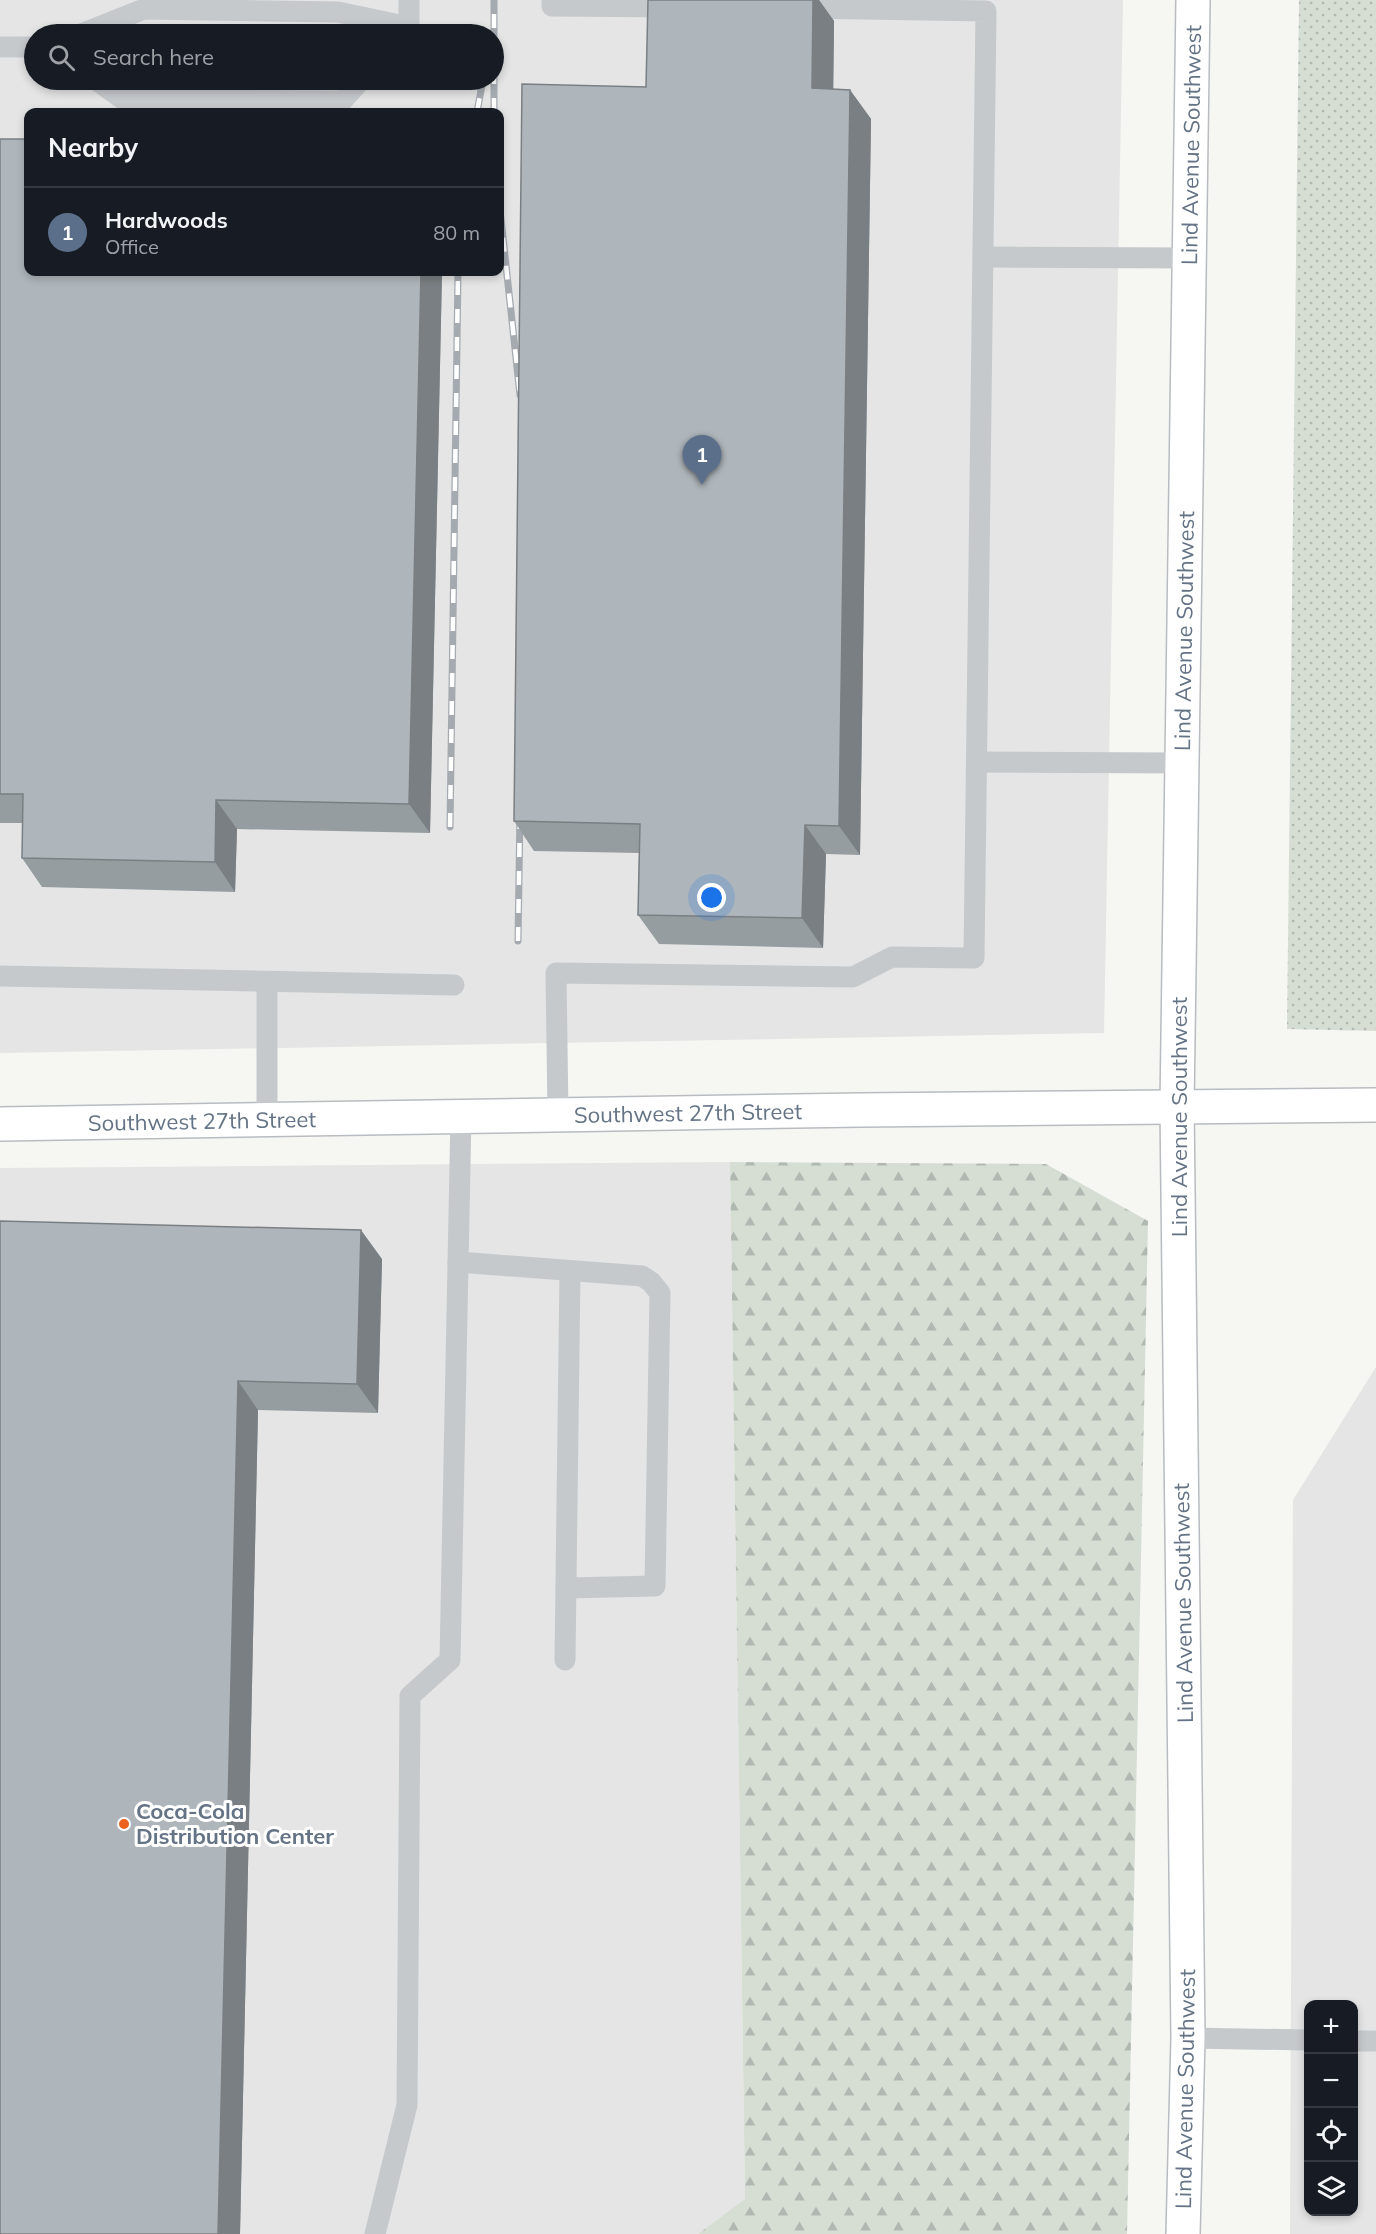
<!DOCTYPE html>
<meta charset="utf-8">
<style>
body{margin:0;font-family:Mulish,sans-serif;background:#20242c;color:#f1f3f6}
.controls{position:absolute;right:18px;bottom:18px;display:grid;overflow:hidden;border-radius:12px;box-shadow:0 3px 9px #0003}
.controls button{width:54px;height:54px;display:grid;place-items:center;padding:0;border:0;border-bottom:2px solid #363941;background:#171b24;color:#f1f3f6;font:30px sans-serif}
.you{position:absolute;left:712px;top:898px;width:21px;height:21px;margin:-15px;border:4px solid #fff;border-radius:50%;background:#1a73e8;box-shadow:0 0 0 9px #1a73e833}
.badge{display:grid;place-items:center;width:39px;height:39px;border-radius:50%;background:#ec611d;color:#fff;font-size:20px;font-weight:700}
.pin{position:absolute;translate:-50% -50px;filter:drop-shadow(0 2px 3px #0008)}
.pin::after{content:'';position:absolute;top:32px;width:21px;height:18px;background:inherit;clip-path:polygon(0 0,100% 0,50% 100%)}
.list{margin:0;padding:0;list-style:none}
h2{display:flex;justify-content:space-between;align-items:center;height:78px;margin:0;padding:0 24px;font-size:26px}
h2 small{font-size:20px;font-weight:400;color:#9ea1a6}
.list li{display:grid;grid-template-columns:39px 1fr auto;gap:18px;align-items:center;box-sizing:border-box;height:90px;padding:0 24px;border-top:2px solid #363941}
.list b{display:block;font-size:22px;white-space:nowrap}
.list p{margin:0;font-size:20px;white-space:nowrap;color:#9ea1a6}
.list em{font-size:20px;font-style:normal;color:#9ea1a6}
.icon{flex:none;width:33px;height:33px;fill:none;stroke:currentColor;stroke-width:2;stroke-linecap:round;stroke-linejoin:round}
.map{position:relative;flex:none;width:1376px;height:2234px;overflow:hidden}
.search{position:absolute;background:#171b24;box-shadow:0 3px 9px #0003;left:24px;top:24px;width:480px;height:66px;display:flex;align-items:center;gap:15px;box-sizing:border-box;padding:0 21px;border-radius:33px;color:#9ea1a6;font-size:22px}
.panel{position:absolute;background:#171b24;box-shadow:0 3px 9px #0003;left:24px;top:108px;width:480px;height:168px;border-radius:12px}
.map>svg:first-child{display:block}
</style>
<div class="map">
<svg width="1376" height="2234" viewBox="0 0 1376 2234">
<defs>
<pattern id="grass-dots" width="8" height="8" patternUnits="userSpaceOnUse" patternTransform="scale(1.5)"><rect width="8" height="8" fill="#d6ded3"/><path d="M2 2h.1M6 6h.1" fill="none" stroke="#b1b8b1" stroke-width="1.8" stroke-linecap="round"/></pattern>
<pattern id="forest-firs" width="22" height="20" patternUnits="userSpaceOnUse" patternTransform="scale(1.5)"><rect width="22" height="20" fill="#d6ded3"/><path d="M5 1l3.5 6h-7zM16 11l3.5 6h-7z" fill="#b1b8b1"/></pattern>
</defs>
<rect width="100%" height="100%" fill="#f6f6f3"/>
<g fill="#e4e5e4" fill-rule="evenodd">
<path d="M0 0H1123L1104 1033 0 1053ZM34 34H494V80H34ZM28 112H500V272H28Z"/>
<path d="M730 1162 745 2200 698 2234H0V1168Z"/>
<path d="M1376 1367V2234H1290L1293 1500ZM1308 2004H1354V2212H1308Z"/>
</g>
<path fill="url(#grass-dots)" d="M1299 0H1376V1031L1287 1029Z"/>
<path fill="url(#forest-firs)" d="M730 1162 1046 1164 1148 1221 1127 2234H698L745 2199Z"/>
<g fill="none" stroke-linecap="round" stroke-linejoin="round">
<g stroke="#b8bcc1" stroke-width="36">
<g id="secondary">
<path d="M0 1124 861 1110 1376 1105"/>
<path d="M1183 2234 1188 2038 1177 1106 1193 0"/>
</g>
</g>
<g stroke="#c6c9cc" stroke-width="21">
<path d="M552 0V6L675 7"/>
<path d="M81 34 144 9 338 12 409 27"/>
<path d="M402 34 409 27V0"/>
<path d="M0 47H34"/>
<path d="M96 80 124 100 342 101 361 80"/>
<path d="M983 257 1190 258"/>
<path d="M977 762 1182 763"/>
<path d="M0 976 454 985"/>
<path d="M558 1115 556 973 853 977 892 957 974 958 986 11 799 8"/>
<path d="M267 1120V982"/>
<path d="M458 1262 642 1276 651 1282 660 1293 655 1586 566 1588"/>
<path d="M565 1660 570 1271"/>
<path d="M1188 2038 1308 2040"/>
<path d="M1354 2041H1376"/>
<path d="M375 2234 407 2105 410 1696 450 1660 461 1116"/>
</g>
<use href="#secondary" stroke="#fff" stroke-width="33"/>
<g stroke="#a5aab1" stroke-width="7">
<g id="rail">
<path d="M477 112 483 80"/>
<path d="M494 112V0"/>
<path d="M500 210 520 395"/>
<path d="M450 827 458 272"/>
<path d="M518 941 520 812"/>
</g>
</g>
<use href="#rail" stroke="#fff" stroke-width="4.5" stroke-dasharray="14" stroke-linecap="butt"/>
</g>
<g fill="#969da1">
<path d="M648 0H819L834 21 833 89 850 90 871 119 860 855 826 854 823 948 659 944 638 915 639 853 534 851 514 821 646 87Z"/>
<path d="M0 139 442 272 430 833 237 829 235 892 42 887 22 858 23 823H0Z"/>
<path d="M0 1221 382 1259 378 1413 258 1410 240 2234H0Z"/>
</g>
<g fill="#7a7f83">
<path d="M813 0H819L834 21 833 117 812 88Z"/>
<path d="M850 90 871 119 860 855 839 826Z"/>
<path d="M421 272H442L430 833 409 804Z"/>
<path d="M216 800 237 829 235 892 215 862Z"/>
<path d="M805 825 826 854 823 948 802 918Z"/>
<path d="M361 1230 382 1259 378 1413 357 1384Z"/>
<path d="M238 1381 258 1410 240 2234H218Z"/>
</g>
<g fill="#afb6bb" stroke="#7a7f83" stroke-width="1.5">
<path d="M648 0H813L812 88 850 90 839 826 805 825 802 918 638 915 640 824 514 821 522 84 646 87Z"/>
<path d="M0 139H28V272H421L409 804 216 800 215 862 22 858 23 794H0Z"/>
<path d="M0 1221 361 1230 357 1384 238 1381 218 2234H0Z"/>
</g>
<circle fill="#ec611d" stroke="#fff" stroke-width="2" cx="124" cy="1824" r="6"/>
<g text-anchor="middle" stroke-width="6" stroke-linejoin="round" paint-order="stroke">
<g font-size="22" fill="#647385" stroke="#fff">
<text transform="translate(1191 145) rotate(-89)" y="8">Lind Avenue Southwest</text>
<text transform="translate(1184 631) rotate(-89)" y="8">Lind Avenue Southwest</text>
<text transform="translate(688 1113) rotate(-1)" y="8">Southwest 27th Street</text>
<text transform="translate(1179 1117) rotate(-90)" y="8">Lind Avenue Southwest</text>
<text transform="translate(202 1121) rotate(-1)" y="8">Southwest 27th Street</text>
<text transform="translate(1183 1603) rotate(-91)" y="8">Lind Avenue Southwest</text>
<text transform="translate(1185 2089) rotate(-89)" y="8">Lind Avenue Southwest</text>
</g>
<g font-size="22" font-weight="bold" fill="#647385" stroke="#fff" text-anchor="start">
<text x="136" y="1819">Coca-Cola<tspan x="136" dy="25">Distribution Center</tspan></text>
</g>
</g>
</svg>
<div class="controls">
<button>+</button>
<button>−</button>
<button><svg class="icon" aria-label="locate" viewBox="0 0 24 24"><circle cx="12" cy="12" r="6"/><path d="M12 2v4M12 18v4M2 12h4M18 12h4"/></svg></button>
<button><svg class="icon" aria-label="layers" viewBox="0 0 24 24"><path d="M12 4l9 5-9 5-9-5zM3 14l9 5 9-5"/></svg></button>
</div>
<div class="you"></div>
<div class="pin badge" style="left:702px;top:485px;background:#5c6f8a">1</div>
<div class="search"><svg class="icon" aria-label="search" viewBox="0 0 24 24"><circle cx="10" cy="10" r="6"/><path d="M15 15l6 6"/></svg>Search here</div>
<section class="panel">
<h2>Nearby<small></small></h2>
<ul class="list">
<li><span class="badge" style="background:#5c6f8a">1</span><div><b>Hardwoods</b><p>Office</p></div><em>80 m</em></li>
</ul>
</section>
</div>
